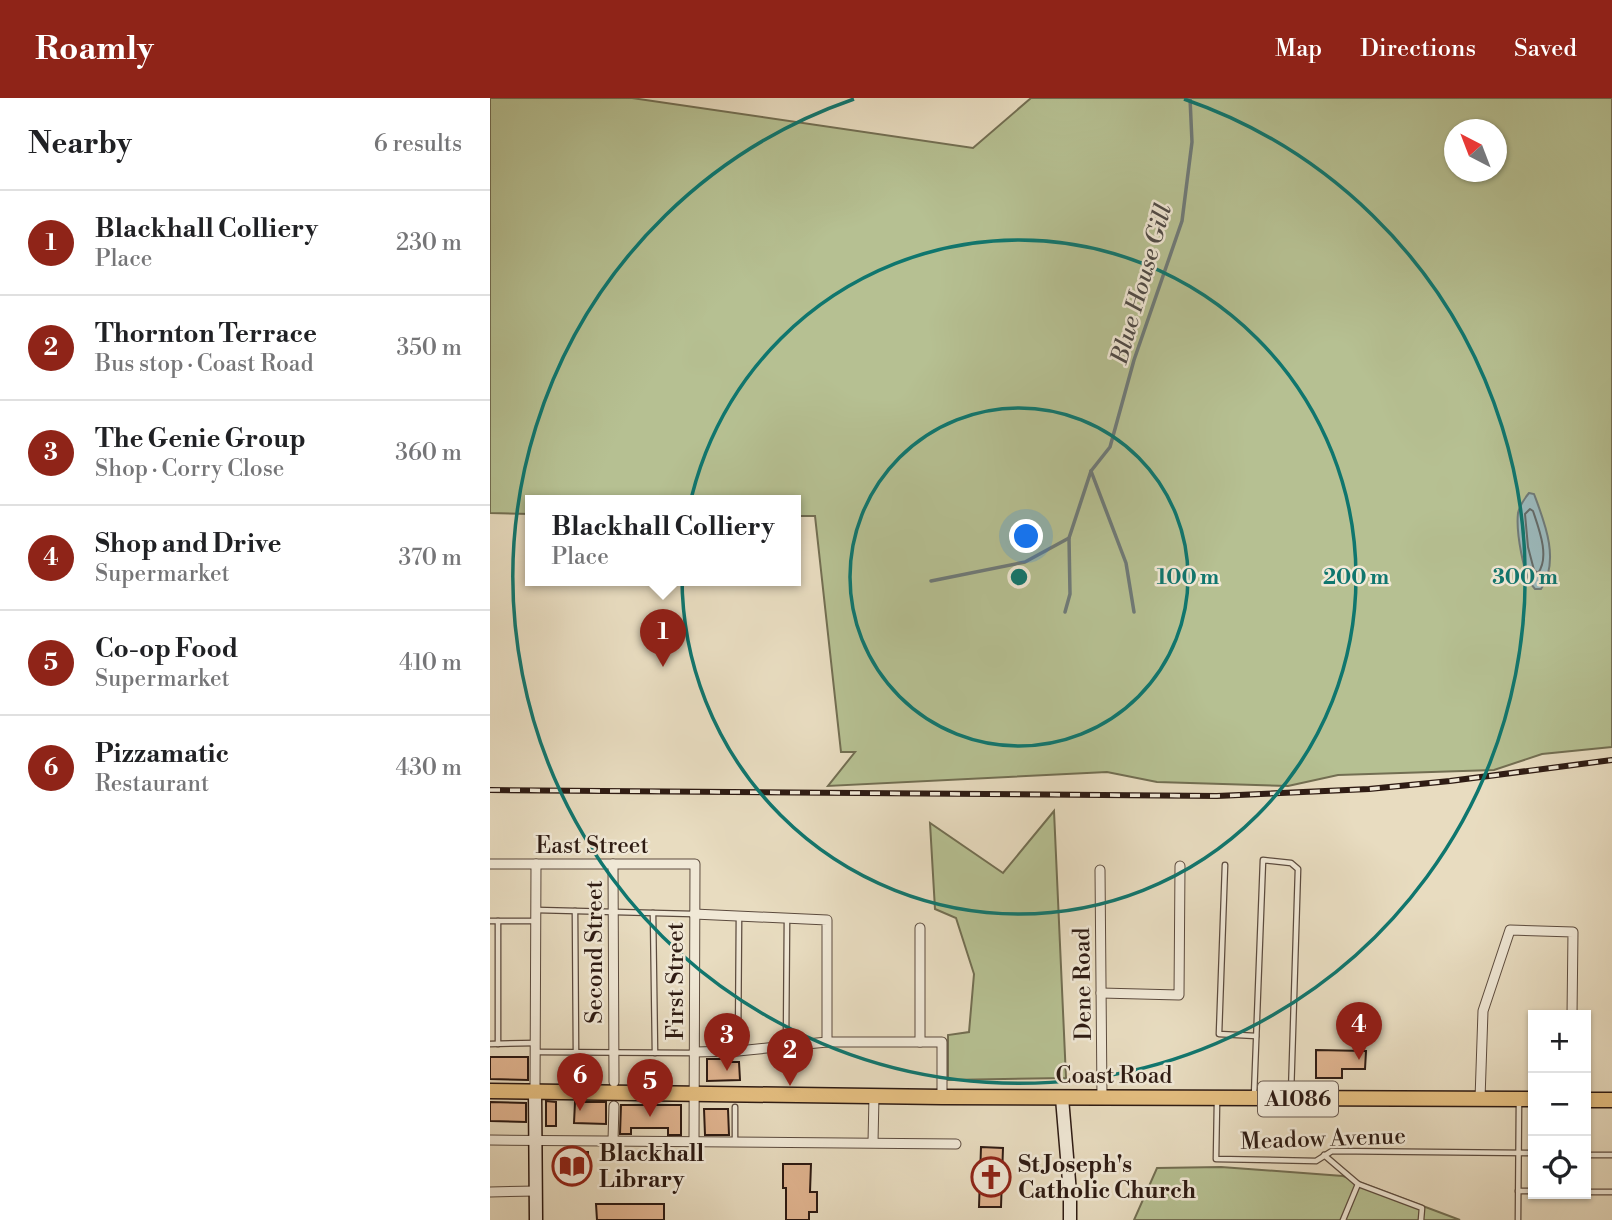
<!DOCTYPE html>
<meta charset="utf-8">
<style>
body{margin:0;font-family:"Libre Bodoni",serif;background:#f2f2f2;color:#202124}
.controls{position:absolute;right:21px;bottom:21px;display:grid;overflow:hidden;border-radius:0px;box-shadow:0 2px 5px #0004}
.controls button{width:63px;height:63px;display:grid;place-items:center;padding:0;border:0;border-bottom:2px solid #e0e0e0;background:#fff;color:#202124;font:35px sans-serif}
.compass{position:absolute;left:954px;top:21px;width:63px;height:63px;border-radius:50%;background:#fff;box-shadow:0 2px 5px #0004;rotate:318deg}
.you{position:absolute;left:537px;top:439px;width:24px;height:24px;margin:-18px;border:5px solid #fff;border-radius:50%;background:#1a73e8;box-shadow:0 0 0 10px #1a73e833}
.badge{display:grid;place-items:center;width:46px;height:46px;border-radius:50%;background:#8f2418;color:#fff;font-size:23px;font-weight:700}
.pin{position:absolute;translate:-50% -58px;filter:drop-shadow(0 2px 4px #0008)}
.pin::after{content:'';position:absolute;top:37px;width:24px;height:21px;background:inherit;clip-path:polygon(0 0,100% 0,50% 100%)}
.popup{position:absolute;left:35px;top:397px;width:276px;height:91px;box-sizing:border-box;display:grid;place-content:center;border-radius:0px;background:#fff;filter:drop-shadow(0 2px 5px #0005);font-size:23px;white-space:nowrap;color:#757577}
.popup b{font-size:26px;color:#202124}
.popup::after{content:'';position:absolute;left:50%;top:100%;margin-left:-14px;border:14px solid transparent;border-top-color:#fff}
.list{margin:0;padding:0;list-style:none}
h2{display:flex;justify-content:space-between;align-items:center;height:91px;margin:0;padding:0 28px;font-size:30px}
h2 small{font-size:23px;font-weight:400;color:#757577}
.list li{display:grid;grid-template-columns:46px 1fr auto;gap:21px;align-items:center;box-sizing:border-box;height:105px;padding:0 28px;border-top:2px solid #e0e0e0}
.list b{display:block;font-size:26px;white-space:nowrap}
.list p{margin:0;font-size:23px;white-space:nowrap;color:#757577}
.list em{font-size:23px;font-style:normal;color:#757577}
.icon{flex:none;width:38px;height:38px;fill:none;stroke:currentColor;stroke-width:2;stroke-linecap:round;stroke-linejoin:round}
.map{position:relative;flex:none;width:1122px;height:1122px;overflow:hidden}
header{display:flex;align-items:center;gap:42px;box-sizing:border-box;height:98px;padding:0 35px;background:#8f2418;color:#fff}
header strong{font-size:33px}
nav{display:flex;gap:38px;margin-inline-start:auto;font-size:24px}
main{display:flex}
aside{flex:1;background:#fff}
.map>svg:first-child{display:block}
</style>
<header>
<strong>Roamly</strong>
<nav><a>Map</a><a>Directions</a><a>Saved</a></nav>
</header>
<main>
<aside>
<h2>Nearby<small>6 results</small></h2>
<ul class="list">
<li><span class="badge">1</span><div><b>Blackhall Colliery</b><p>Place</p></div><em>230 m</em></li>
<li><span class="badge">2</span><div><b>Thornton Terrace</b><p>Bus stop · Coast Road</p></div><em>350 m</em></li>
<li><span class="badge">3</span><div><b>The Genie Group</b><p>Shop · Corry Close</p></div><em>360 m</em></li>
<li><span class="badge">4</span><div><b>Shop and Drive</b><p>Supermarket</p></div><em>370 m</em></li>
<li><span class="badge">5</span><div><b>Co-op Food</b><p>Supermarket</p></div><em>410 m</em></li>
<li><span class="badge">6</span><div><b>Pizzamatic</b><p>Restaurant</p></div><em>430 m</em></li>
</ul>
</aside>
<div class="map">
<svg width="1122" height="1122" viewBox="0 0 1122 1122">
<rect width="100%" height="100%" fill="#e8dcc0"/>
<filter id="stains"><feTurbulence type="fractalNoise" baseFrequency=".00286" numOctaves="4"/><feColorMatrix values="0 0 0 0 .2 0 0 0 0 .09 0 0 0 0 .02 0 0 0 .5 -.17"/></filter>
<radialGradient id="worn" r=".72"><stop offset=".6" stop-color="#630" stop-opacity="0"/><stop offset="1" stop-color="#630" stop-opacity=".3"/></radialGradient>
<g fill="#b6c092" stroke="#726e52" stroke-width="2" fill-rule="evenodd">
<path d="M0 0H142L483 50 541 0H1122V649L1052 656 1004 672 848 677 798 688 667 684 617 674 338 688 365 654H351L325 418H306V403H40V416L0 415ZM964 32H1006V74H964Z"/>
<path d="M564 713 576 980 458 982V937L479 934 484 876 466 820 445 811 440 725 513 775Z"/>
<path d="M731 1069 853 1078 970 1122H644L667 1070Z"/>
</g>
<path fill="#9bb9bc" stroke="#6f7a78" stroke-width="2" d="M1039 395 1044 396C1055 425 1070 463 1051 491H1045C1033 479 1026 433 1028 415 1030 407 1034 401 1039 395Z"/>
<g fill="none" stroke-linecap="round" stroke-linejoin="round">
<path stroke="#646a68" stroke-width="2" d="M1040 411 1043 413C1049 431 1060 459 1048 475L1044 472 1038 449 1035 416Z"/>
<g stroke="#6f7a78" stroke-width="3.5">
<path d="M601 373 636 465 644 514"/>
<path d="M441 483 535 464 579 440 601 373 620 349 644 262 692 123 702 44 700 0"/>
<path d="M575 514 580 496 579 440"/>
</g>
</g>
<g fill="#e0b490" stroke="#2e1b13" stroke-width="2">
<path d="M826 952 876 953 875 971H852V980H826Z"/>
<path d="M0 959H38V982L0 981Z"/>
<path d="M217 961H238V964H249L250 982 217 983Z"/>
<path d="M56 1003 66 1004V1028H56Z"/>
<path d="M0 1004 36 1005V1024L0 1023Z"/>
<path d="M85 1004H116V1026L84 1025Z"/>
<path d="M131 1007H191V1037H178V1030H141V1036H130Z"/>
<path d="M214 1011H238L239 1037H215Z"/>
<path d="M491 1049 513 1050 511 1109H489Z"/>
<path d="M85 1054H98L97 1075H67V1061H84Z"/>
<path d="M293 1066H321L320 1094H327V1114H319V1122H296V1090H293Z"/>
<path d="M106 1106H174V1122H107Z"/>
</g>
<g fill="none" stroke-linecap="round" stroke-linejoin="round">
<g stroke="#5c4b3e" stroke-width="7">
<g id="lane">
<path d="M735 767 729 936 766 938"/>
<path d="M47 812 203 816"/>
<path d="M85 813 86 954"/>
<path d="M163 815 165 955"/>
<path d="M0 823H45"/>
<path d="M8 823V946"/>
<path d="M0 946 45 945"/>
<path d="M296 947 297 820"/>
<path d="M248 952 249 817"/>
<path d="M46 954 204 955"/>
<path d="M764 998 773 762 801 765 808 771 801 996"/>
<path d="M727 1004 726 1061 826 1063 842 1053 1043 1055"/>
<path d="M245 1009V1043"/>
<path d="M834 1057 868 1086 932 1110 931 1122"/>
<path d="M1096 1057H1122"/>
<path d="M1028 1093H1043"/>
<path d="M1096 1094H1122"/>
<path d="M853 1122 868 1086"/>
<path d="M1028 1122 1029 1002"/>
</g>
</g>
<g stroke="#5c4b3e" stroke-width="11">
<g id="street">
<path d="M0 766H205L204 1043"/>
<path d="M123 766 124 984"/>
<path d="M610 772 612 1000"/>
<path d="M204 816 337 822V944"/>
<path d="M430 830V944"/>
<path d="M611 895 689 897 690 768"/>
<path d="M204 954 248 953 337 944H452V999"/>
<path d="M45 994 46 766"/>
<path d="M990 1001 993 913 1020 832 1083 834 1082 917"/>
<path d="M0 1042 466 1046"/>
<path d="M123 1042 124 1008"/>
<path d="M383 1044 384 998"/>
<path d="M0 1094 46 1093"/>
</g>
</g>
<g stroke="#2e1b13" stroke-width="15">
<g id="secondary">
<path d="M45 994 46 1122"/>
<path d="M572 1000 580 1095V1122"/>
</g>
</g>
<g stroke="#2e1b13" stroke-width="17">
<g id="primary">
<path d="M0 993 452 999 1043 1001"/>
<path d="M1096 1002H1122"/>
</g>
</g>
<use href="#lane" stroke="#f0e8d6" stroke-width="4.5"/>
<use href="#street" stroke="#f0e8d6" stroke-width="9"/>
<use href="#secondary" stroke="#f0e8d6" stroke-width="12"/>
<use href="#primary" stroke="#e4be80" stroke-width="14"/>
<g stroke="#2e1b13" stroke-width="6">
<path id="rail" d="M0 692 727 698 879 691 960 683 1122 662"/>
</g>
<use href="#rail" stroke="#f0e8d6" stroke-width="3.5" stroke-dasharray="10" stroke-linecap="butt"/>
</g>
<g fill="none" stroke="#0f766e" stroke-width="3.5">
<circle cx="529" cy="479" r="169"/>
<circle cx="529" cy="479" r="337"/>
<path d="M694 1A506 506 0 1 1 364 1"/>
</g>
<defs>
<g id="library-ring" transform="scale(2.0125)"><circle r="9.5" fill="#f0e8d6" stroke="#8f2418" stroke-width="1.5"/><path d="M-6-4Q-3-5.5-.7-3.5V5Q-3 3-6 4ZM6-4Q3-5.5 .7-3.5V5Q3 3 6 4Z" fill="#8f2418"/></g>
<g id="church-ring" transform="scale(2.0125)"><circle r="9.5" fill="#f0e8d6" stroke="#8f2418" stroke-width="1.5"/><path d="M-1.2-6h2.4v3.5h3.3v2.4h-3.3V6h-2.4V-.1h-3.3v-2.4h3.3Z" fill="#8f2418"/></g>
</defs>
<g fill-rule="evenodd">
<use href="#library-ring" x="82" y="1068"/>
<use href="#church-ring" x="501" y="1079"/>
</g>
<g text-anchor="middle" stroke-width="5" stroke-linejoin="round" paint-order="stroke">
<rect fill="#f0e8d6" stroke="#68584e" stroke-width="2" x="768" y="983.5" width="80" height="35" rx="5"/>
<g font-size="21" font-weight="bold" fill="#2e1b13">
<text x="808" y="1008">A1086</text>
</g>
<g font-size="23" fill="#2e1b13" stroke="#f0e8d6">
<text x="102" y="755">East Street</text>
<text transform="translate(104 854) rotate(-90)" y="8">Second Street</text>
<text transform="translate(185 883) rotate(-90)" y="8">First Street</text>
<text transform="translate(592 886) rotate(-91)" y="8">Dene Road</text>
<text x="624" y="985">Coast Road</text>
<text transform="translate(833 1040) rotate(-2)" y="8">Meadow Avenue</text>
</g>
<g font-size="23" font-weight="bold" fill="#2e1b13" stroke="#f0e8d6" text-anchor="start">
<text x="109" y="1063">Blackhall<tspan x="109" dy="26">Library</tspan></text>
<text x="528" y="1074">St Joseph's<tspan x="528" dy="26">Catholic Church</tspan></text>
</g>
<g font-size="24" font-style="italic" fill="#4f4a46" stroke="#f0e8d6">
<text transform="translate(651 186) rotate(-74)" y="8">Blue House Gill</text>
</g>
</g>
<circle cx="529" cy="479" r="10" fill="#0f766e" stroke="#f0e8d6" stroke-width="3.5"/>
<g font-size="21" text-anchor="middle" font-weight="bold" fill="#0f766e" stroke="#f0e8d6" stroke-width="5" stroke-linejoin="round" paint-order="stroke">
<text x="698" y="486">100 m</text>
<text x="866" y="486">200 m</text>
<text x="1035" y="486">300 m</text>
</g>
<rect width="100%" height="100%" filter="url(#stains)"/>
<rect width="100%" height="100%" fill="url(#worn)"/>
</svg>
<div class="controls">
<button>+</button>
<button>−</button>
<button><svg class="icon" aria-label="locate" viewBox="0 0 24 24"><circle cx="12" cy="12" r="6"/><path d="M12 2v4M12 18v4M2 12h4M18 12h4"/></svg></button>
</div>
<svg class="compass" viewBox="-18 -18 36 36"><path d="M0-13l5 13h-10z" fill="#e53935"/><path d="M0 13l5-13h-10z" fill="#757577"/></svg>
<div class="you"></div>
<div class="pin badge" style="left:173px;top:569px">1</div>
<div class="popup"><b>Blackhall Colliery</b>Place</div>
<div class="pin badge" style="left:300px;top:988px">2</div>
<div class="pin badge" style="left:237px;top:973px">3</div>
<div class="pin badge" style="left:869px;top:962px">4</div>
<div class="pin badge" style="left:160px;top:1019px">5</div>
<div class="pin badge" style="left:90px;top:1013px">6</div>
</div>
</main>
